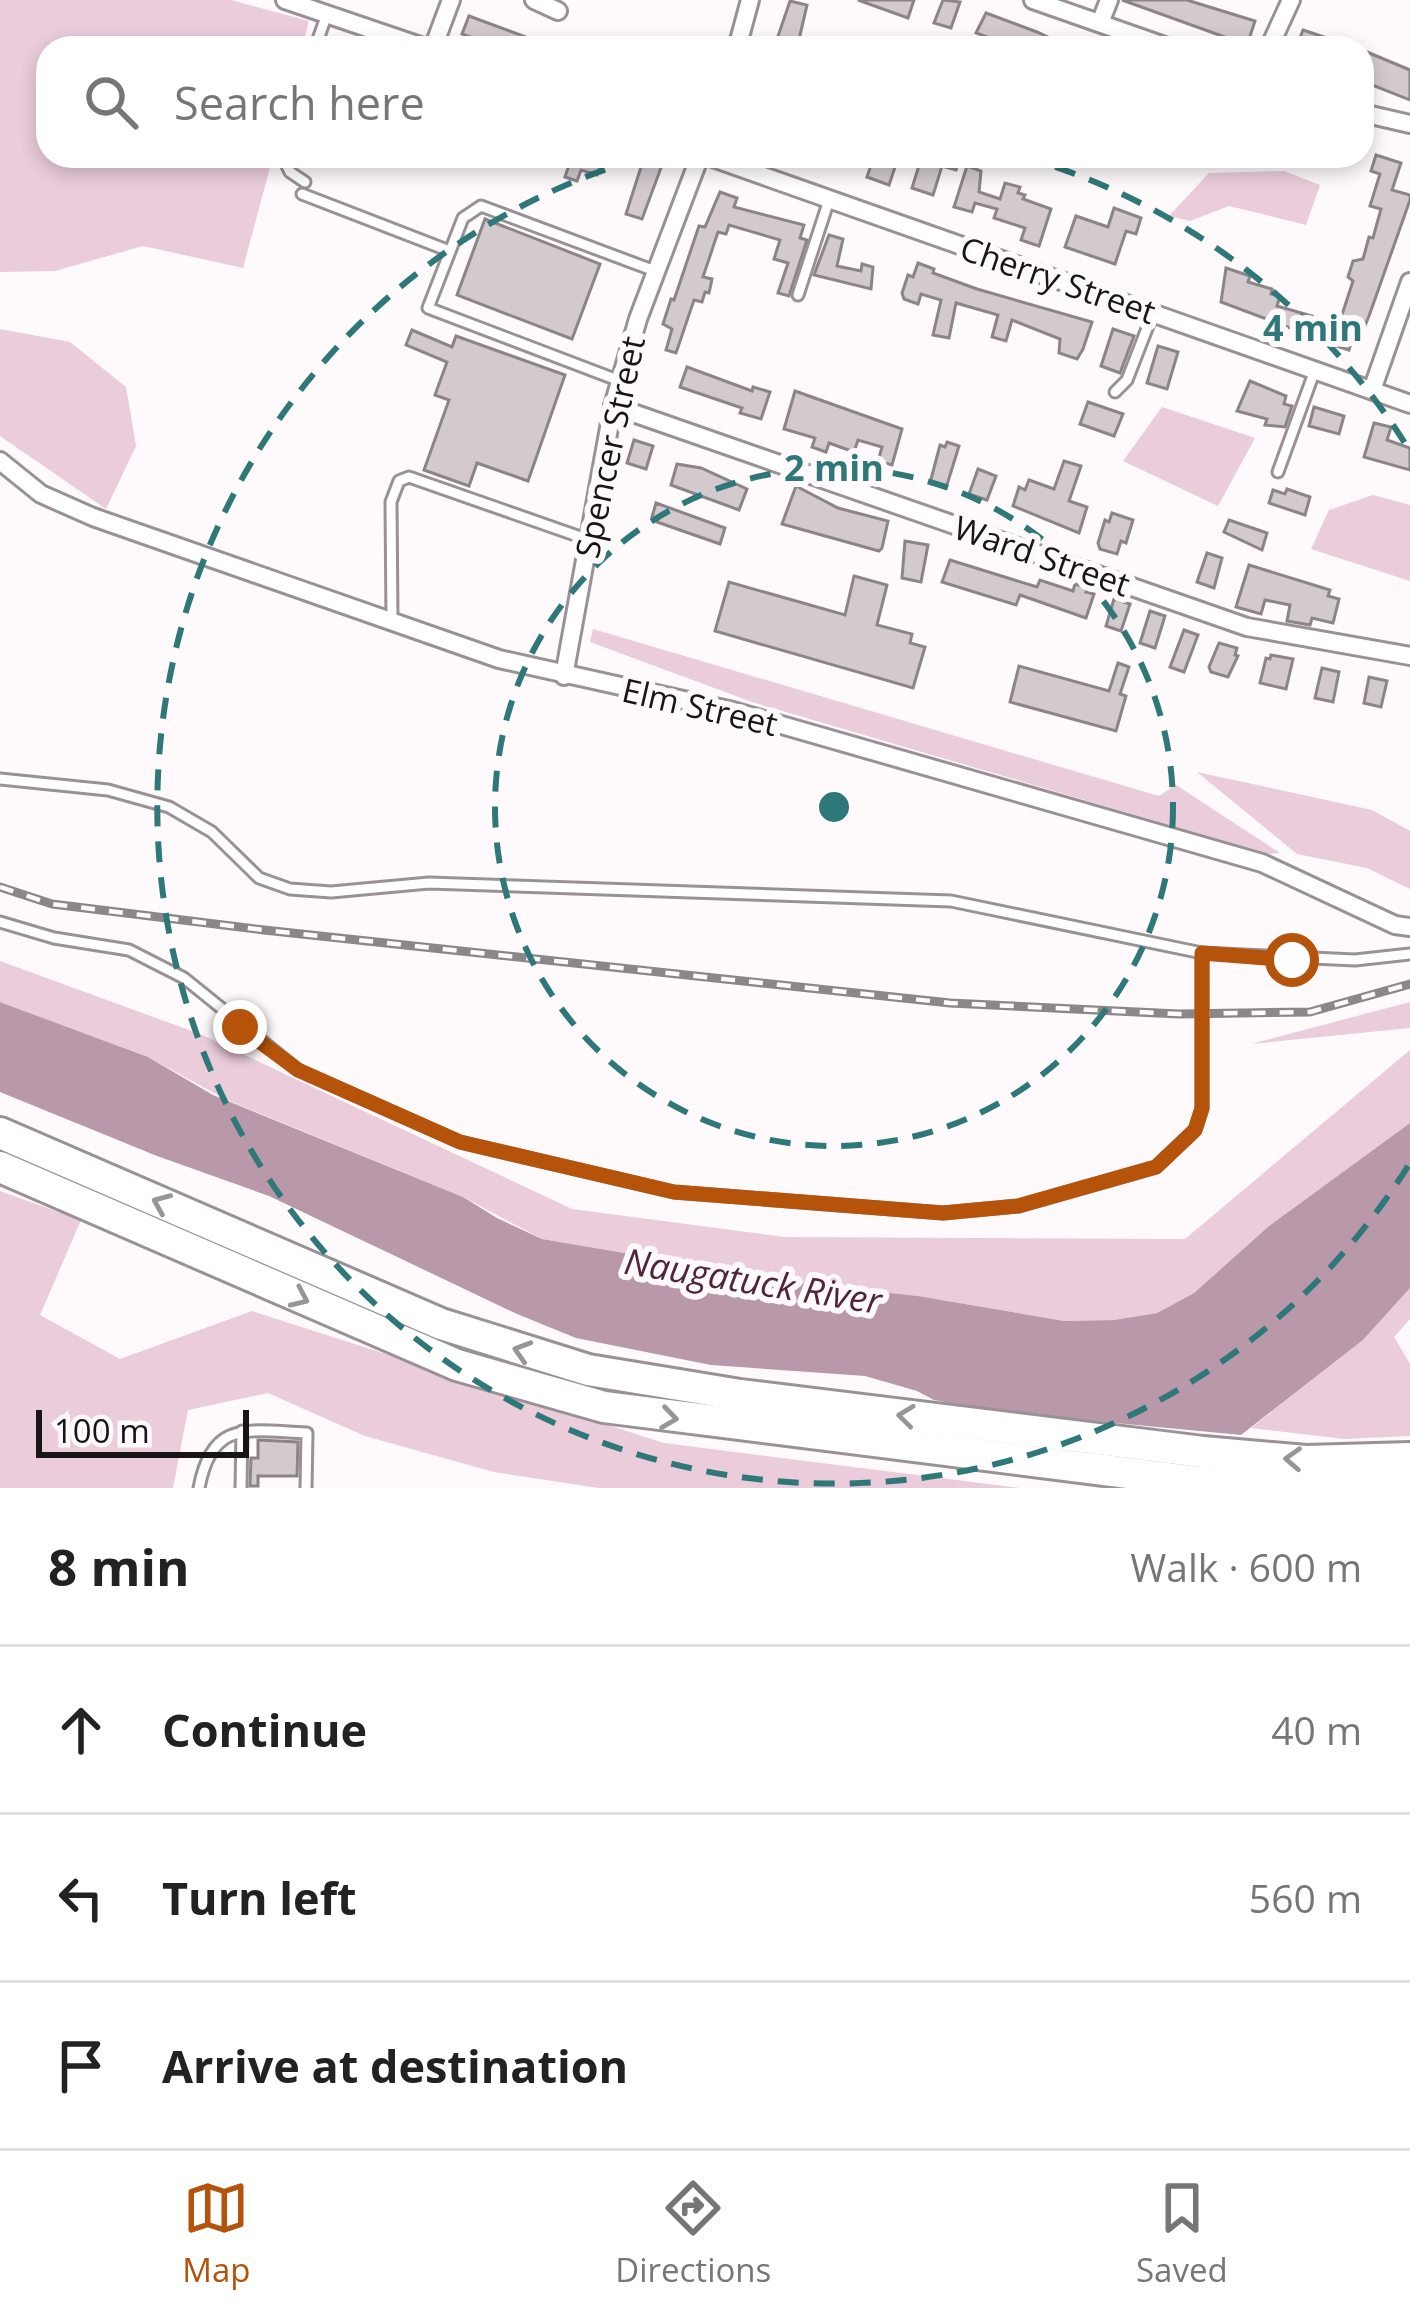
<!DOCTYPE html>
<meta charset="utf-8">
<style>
body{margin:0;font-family:"Open Sans",sans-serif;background:#f2f2f2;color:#222}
.scale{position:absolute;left:36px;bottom:30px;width:213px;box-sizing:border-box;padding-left:12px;border:6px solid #181516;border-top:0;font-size:33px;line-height:42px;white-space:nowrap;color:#181516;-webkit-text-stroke:9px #fef9fb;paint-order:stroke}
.stop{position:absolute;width:36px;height:36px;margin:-27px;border:9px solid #b45309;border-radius:50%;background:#fff}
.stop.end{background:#b45309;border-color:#fff;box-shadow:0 3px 12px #0008}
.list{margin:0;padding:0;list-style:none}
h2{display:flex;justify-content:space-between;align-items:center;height:156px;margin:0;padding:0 48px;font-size:51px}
h2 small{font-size:39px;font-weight:400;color:#767676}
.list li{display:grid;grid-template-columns:78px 1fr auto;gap:36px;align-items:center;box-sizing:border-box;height:168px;padding:0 48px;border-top:3px solid #e0e0e0}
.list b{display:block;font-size:45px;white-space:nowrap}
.list em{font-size:39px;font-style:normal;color:#767676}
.icon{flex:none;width:66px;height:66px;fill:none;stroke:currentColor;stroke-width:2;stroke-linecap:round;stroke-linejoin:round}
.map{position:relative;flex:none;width:1410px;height:1488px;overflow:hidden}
.search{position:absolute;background:#fff;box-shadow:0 6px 18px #0003;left:36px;right:36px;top:36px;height:132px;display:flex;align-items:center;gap:30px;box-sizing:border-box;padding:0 42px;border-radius:36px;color:#767676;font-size:45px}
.sheet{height:660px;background:#fff}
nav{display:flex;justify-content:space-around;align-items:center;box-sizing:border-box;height:168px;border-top:3px solid #e0e0e0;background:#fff;font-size:33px;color:#767676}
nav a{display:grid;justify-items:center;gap:6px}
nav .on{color:#b45309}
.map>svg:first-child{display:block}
</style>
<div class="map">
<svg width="1410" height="1488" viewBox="0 0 1410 1488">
<rect width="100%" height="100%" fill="#fef9fb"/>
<g fill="#eaccdb">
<path d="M0 0H231L309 21 302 48H48V156H273L243 268 143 246 55 271 0 272Z"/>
<path d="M1284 171 1320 185 1306 225 1229 206 1190 221 1169 216 1209 173Z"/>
<path d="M0 329 70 342 126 387 136 446 106 509 0 436Z"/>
<path d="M1162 407 1255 438 1218 506 1123 461Z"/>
<path d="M1373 495 1410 505V581L1311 549 1329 510Z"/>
<path d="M593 629 1159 796 1176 785 1280 853 1268 854 752 702 590 642Z"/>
<path d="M1197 772 1372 810 1410 831V889L1367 868 1297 854Z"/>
<path d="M0 961 200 1034 572 1209 784 1237 1185 1239 1410 1050V1123L1269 1226 1194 1293 1157 1313 1114 1320 1064 1321 918 1296 808 1284 542 1239 463 1197 227 1100 148 1057 0 1002Z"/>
<path d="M1410 1002V1028L1251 1044Z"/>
<path d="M0 1191 81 1220 40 1315 120 1359 252 1311 664 1443 1020 1488H599L494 1472 365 1436 268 1393 188 1410 173 1488H0Z"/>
<path d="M1410 1288V1319L1394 1337 1410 1364V1436L1344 1439 1251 1428 1363 1340Z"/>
</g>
<path fill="#b999a9" d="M0 1002 148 1057 213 1095 463 1197 497 1218 542 1239 807 1284 918 1296 1064 1321 1114 1320 1157 1313 1194 1293 1269 1226 1410 1123V1288L1363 1340 1241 1435 991 1411 934 1400 917 1391 865 1376 711 1365 576 1338 517 1314 269 1196 157 1156 0 1092Z"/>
<g fill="#d3cace" stroke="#8c8488" stroke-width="3">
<path d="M858 0H914L908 18Z"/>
<path d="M943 0 960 2 951 28 934 23Z"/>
<path d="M1122 0H1187L1255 21 1247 45Z"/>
<path d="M790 1 807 5 797 48H774Z"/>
<path d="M986 13 1037 32 1071 48H1018L976 33Z"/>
<path d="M469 16 526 37 521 48H498L462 34Z"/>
<path d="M1303 30 1351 46V48H1296Z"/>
<path d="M1367 52 1410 70V100L1362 81Z"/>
<path d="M1376 155 1401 163 1392 190 1410 195V200L1369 316 1364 328 1356 325 1349 350 1327 343 1333 326 1338 327 1353 281 1348 277 1353 261 1363 259 1369 237 1373 238 1381 209 1370 206 1380 174 1371 171Z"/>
<path d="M549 156H604L597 175 581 170 577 181 565 177 569 165Z"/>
<path d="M615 156H651L662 165 642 219 626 214 641 167Z"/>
<path d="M874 156H891L897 161 889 185 867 177Z"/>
<path d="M943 156H960L956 170 942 166 933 195 912 188 921 159 940 165Z"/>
<path d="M967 166 981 171 979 192 1000 199 1005 183 1020 187 1018 193 1025 195 1023 199 1051 209 1039 246 1021 240 1025 228 994 218 997 209 975 203 972 212 954 207Z"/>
<path d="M720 192 737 198 734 207 804 225 800 238 807 240 789 296 778 293 788 263 774 259 780 240 729 225 726 234 718 232 703 277 712 279 709 293 705 292 702 302 694 300 676 353 666 350 672 329 663 324 671 299 674 300 699 226 705 227Z"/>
<path d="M1114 208 1141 218 1136 234 1126 231 1115 264 1065 247 1076 216 1108 227Z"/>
<path d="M485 219 600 264 572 339 457 295Z"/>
<path d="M829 235 843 239 837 266 861 271 862 264 873 267 871 289 814 275Z"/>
<path d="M918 263 934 269 933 273 977 289 1092 322 1083 349 1077 359 1059 353 1060 339 1012 320 1006 341 992 337 998 315 956 303 949 338 933 335 941 300 921 294 918 304 904 299 902 293 908 275 913 277Z"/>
<path d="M1226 268 1250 276 1248 282 1272 289 1271 294 1280 296 1277 306 1312 316 1306 334 1221 302Z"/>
<path d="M1113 329 1134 336 1120 373 1101 366Z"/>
<path d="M412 330 452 347 456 336 565 375 528 481 477 463 469 486 424 470 449 400 435 395 447 362 406 345Z"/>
<path d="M1158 346 1178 352 1167 389 1147 383Z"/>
<path d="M687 367 752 391 753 387 770 392 761 419 740 413 742 408 680 387Z"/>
<path d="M1250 381 1286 396 1284 404 1292 406 1285 427 1265 425 1267 419 1237 411Z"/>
<path d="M795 391 902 429 892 465 878 461 882 447 858 440 854 452 829 443 826 452 812 447 815 438 784 429Z"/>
<path d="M1088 402 1123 414 1114 436 1080 424Z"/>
<path d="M1314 407 1344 416 1339 434 1309 426Z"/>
<path d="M1374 423 1391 427 1387 440 1410 448V470L1364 457Z"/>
<path d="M634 440 653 446 646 469 627 463Z"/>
<path d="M947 442 959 446 946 488 930 483 940 445 945 447Z"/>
<path d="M1064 461 1081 466 1069 501 1087 507 1079 533 1013 506 1019 487 1025 490 1029 480 1054 489Z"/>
<path d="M677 464 701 468 747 489 739 510 671 485Z"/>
<path d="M978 469 996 476 987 500 969 494Z"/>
<path d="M796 486 838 508 888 521 882 548 879 551 782 524Z"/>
<path d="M1287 489 1310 497 1305 515 1269 503 1273 490 1285 494Z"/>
<path d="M656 503 725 528 720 544 657 522 658 519 652 517Z"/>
<path d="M1112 513 1133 520 1126 543 1121 541 1117 554 1100 549 1098 543 1105 520 1109 522Z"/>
<path d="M1229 520 1267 533 1262 550 1224 532Z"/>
<path d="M905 541 928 545 921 582 902 578Z"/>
<path d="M1207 553 1222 558 1214 588 1197 582Z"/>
<path d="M950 560 1037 587 1040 580 1073 591 1075 584 1088 588 1086 592 1094 594 1086 618 1020 595 1016 605 942 582Z"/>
<path d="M1249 565 1330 590 1328 596 1339 599 1333 623 1312 618 1310 625 1287 621 1290 605 1265 600 1261 614 1236 607Z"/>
<path d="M854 576 887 585 877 625 912 634 910 643 925 647 913 688 715 631 729 582 845 615Z"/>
<path d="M1114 599 1130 604 1121 631 1106 626Z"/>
<path d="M1150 611 1165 616 1155 648 1140 643Z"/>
<path d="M1184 630 1198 635 1184 672 1170 667Z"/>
<path d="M1219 643 1237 648 1235 655 1238 656 1228 677 1211 672 1209 667Z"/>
<path d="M1271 655 1293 659 1286 689 1260 683 1266 658 1270 659Z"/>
<path d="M1118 663 1129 667 1120 694 1126 696 1116 731 1010 702 1019 666 1109 691Z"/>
<path d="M1322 668 1339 672 1333 702 1315 698Z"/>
<path d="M1369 677 1387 681 1381 707 1364 703Z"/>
<path d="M258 1440 298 1442 297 1476H258V1486H250L251 1458H258Z"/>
</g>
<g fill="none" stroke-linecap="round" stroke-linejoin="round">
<g stroke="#999195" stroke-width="15">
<g id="lane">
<path d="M315 48 327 14"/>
<path d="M282 156 290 172 305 182"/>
<path d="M302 194 447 250"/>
<path d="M798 295 829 200"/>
<path d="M620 381 428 308 463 218 481 206 655 271"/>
<path d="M1115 392 1127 380 1153 313"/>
<path d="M1278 472 1315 370"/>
<path d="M392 620 391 502 399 481 409 477 589 540"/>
<path d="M0 779 108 790 169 807 212 832 259 878 290 889 331 892 429 883 951 901 1202 953 1355 960 1410 954"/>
<path d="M0 922 54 938 129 950 184 978 298 1070 460 1142 674 1192 943 1213 1019 1206 1156 1167 1195 1130 1202 1109V953"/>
<path d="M199 1488C212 1418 249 1431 307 1433L306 1488"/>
<path d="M241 1488 242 1431"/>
</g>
</g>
<g stroke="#999195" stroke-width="22">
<g id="street">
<path d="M285 0 426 48"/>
<path d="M534 0 558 11"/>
<path d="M1033 0 1170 48"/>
<path d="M1100 23 1109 0"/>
<path d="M433 48 451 0"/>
<path d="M737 48 750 0"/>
<path d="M1269 48 1291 0"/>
<path d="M1362 113 1410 124"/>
<path d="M707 156 1410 404"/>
<path d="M1372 390 1410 282"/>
<path d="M613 406 1247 627 1410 656"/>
<path d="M0 461 41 494 93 517 499 659 733 711 1262 863 1395 925 1410 927"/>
<path d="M564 676 613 406 638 319 700 156"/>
</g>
</g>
<g stroke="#999195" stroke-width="36">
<g id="highway">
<path d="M0 1133 441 1324 588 1370 740 1395 1203 1452 1306 1461 1410 1458"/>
<path d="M0 1167 457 1365 604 1407 1191 1481 1292 1488 1410 1483"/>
</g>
</g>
<use href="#lane" stroke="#fff" stroke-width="9"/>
<use href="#street" stroke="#fff" stroke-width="16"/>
<use href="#highway" stroke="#fff" stroke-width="30"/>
<g stroke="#8b8789" stroke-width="9">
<path id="rail" d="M0 887 52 904 264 930 950 1003 1179 1014 1310 1012 1410 984"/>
</g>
<use href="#rail" stroke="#fef9fb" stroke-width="4.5" stroke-dasharray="14" stroke-linecap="butt"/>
</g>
<defs><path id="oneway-chevron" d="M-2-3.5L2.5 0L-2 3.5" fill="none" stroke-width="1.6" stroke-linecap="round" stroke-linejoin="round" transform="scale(3)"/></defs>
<g stroke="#979696">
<use href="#oneway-chevron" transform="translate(161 1203) rotate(-157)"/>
<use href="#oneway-chevron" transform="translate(300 1298) rotate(24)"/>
<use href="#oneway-chevron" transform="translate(522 1351) rotate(-163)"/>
<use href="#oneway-chevron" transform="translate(906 1416) rotate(-173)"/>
<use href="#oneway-chevron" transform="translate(669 1418) rotate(8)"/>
<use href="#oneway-chevron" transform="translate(1293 1459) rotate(-177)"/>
</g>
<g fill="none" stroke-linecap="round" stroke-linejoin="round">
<path stroke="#b45309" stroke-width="15" d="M240 1027 298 1070 460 1142 674 1192 943 1213 1018 1206 1156 1167 1195 1130 1202 1108V953L1292 960"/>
</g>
<g fill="none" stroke="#2e7879" stroke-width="6" stroke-dasharray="21 15">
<circle cx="834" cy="807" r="339"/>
<path d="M1408 1166A677 677 0 1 1 647 156M1021 156A677 677 0 0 1 1408 448"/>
</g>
<g text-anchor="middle" stroke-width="12" stroke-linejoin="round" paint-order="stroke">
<g font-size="33" fill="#181516" stroke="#fef9fb">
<text transform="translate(1058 280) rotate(19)" y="12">Cherry Street</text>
<text transform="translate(610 447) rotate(-78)" y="12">Spencer Street</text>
<text transform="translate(1042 556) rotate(19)" y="12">Ward Street</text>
<text transform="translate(700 707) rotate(13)" y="12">Elm Street</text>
</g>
<g font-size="36" font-style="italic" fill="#50243c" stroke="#fef9fb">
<text transform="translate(753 1281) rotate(9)" y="13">Naugatuck River</text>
</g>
</g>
<circle cx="834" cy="807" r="18" fill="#2e7879" stroke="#fef9fb" stroke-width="6"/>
<g font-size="36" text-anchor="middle" font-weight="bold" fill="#2e7879" stroke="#fef9fb" stroke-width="12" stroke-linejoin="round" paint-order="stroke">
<text x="1313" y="341">4 min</text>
<text x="834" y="481">2 min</text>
</g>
</svg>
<div class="scale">100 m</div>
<div class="stop" style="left:1292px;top:960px"></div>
<div class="stop end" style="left:240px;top:1027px"></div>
<div class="search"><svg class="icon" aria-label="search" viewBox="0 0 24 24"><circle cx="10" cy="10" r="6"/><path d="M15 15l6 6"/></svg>Search here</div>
</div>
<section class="sheet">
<h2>8 min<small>Walk · 600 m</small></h2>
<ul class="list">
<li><svg class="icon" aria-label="ahead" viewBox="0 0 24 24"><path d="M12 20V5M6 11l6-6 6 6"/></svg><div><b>Continue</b></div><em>40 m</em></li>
<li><svg class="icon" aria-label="left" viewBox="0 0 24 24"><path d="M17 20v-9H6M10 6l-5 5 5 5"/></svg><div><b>Turn left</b></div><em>560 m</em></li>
<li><svg class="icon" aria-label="arrive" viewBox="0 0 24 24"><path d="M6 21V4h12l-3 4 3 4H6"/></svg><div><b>Arrive at destination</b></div></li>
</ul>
</section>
<nav>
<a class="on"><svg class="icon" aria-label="map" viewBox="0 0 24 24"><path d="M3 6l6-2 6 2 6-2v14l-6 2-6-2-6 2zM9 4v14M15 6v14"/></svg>Map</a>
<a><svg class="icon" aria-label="directions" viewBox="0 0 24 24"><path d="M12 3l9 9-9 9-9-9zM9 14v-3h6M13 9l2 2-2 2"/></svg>Directions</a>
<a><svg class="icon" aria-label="saved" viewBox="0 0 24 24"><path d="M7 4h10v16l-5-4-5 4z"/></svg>Saved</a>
</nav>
